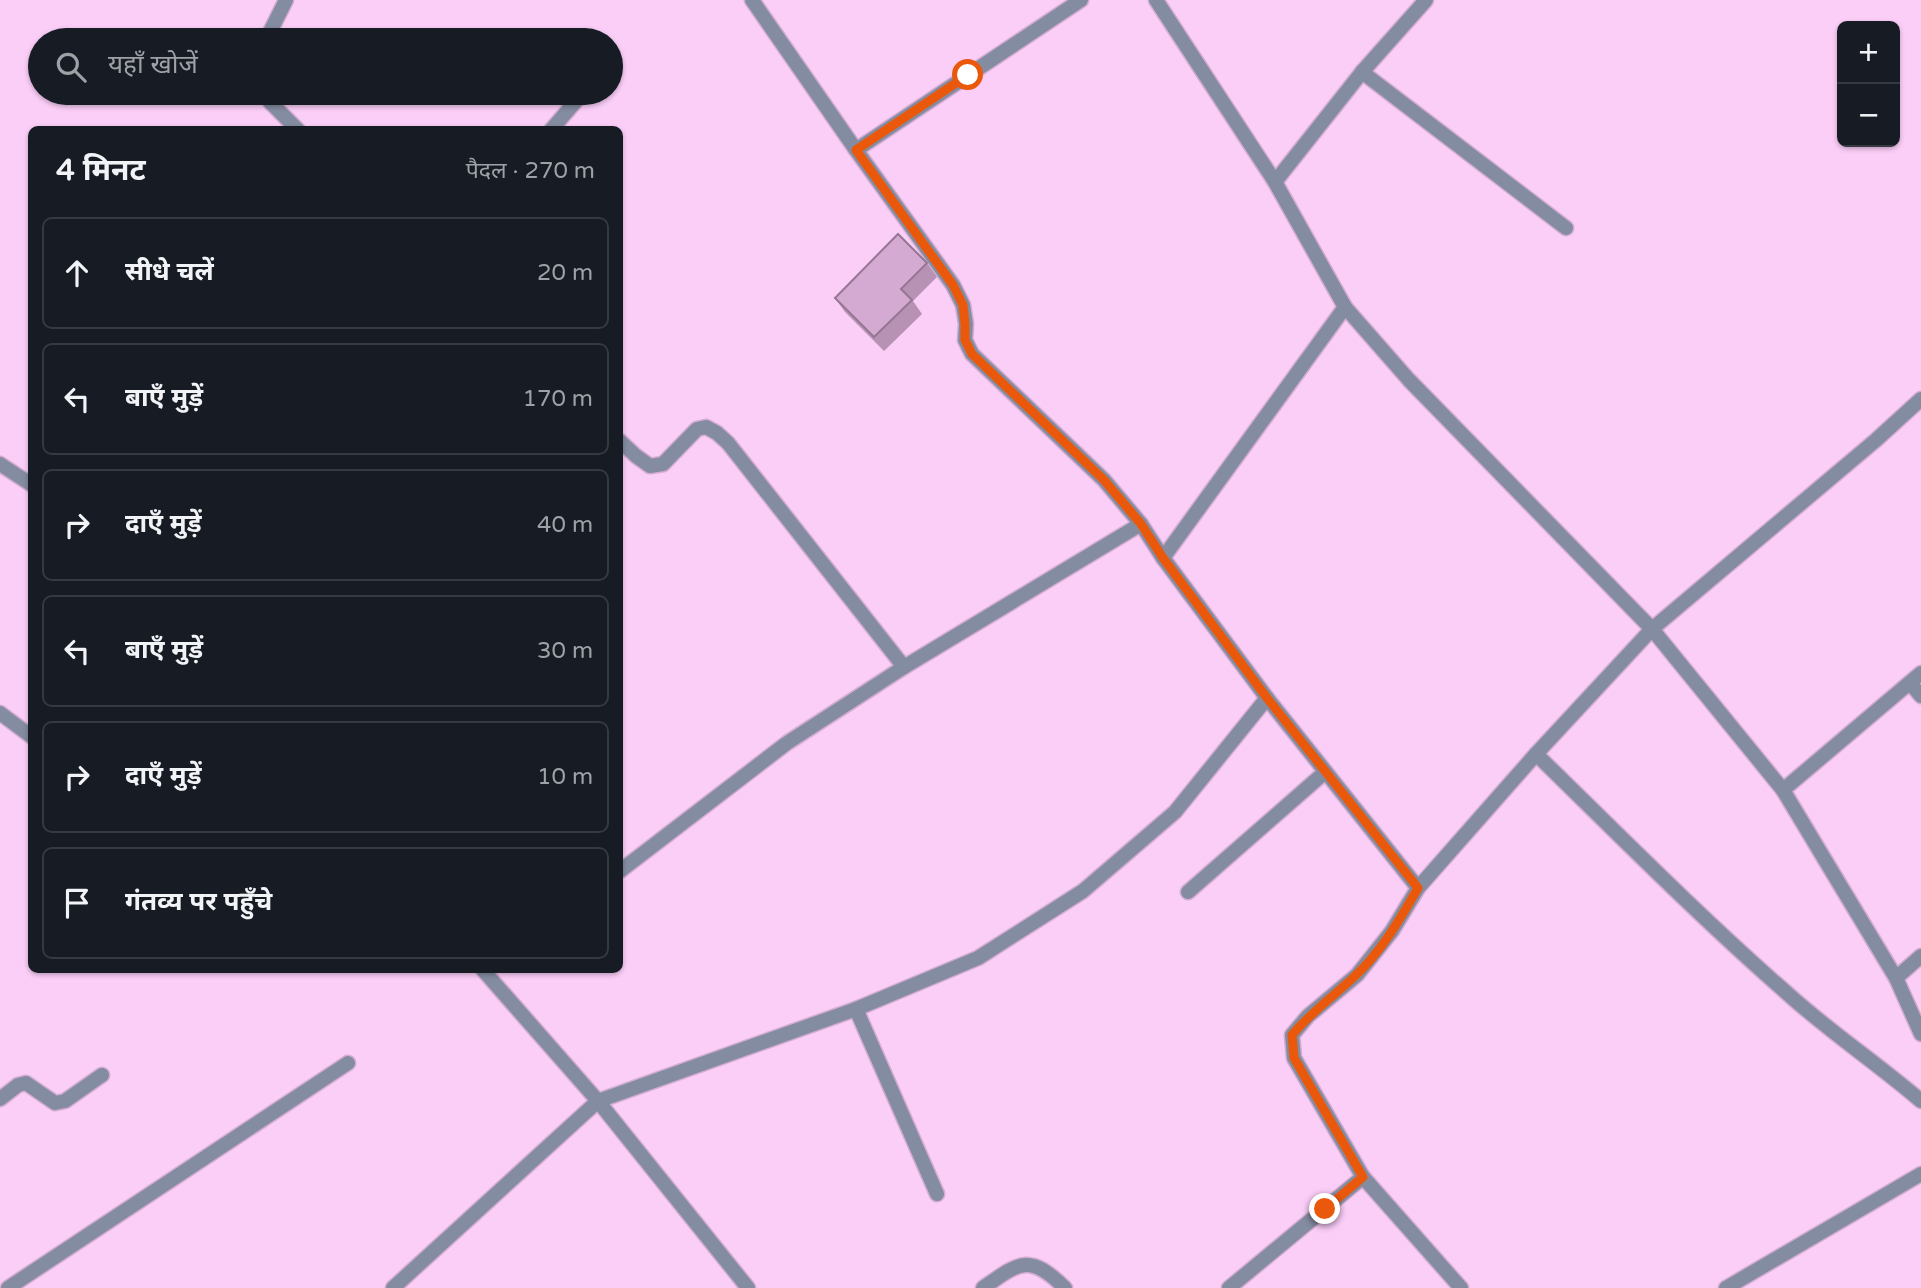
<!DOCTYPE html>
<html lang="hi">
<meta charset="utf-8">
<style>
body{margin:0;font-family:"Varela Round","Noto Sans Devanagari",sans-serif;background:#20242c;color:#f1f3f6}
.controls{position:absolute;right:21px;top:21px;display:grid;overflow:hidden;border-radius:10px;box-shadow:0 2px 5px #0004}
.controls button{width:63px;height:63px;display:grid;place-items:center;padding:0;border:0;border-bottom:2px solid #363941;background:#171b24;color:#f1f3f6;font:35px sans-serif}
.stop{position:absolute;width:21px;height:21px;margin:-16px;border:5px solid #ea580c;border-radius:50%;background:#fff}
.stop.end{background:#ea580c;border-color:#fff;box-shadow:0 2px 7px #0008}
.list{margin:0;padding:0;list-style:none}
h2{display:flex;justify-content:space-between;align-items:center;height:91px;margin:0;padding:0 28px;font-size:30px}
h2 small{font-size:23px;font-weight:400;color:#9ea1a6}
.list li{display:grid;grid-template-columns:46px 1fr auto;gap:21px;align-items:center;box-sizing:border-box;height:112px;margin:0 14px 14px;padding:0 14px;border:2px solid #363941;border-radius:10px}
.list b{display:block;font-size:26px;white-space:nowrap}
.list em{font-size:23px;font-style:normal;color:#9ea1a6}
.icon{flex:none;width:38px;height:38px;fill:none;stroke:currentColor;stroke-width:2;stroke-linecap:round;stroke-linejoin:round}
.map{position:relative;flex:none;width:1921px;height:1288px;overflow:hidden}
.search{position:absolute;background:#171b24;box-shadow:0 2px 5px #0004;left:28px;top:28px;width:595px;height:77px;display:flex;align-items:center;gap:18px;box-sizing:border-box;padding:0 24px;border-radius:38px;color:#9ea1a6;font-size:26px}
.panel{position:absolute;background:#171b24;box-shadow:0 2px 5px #0004;left:28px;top:126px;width:595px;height:847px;border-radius:10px}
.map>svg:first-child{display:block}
</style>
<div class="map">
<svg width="1921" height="1288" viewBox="0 0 1921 1288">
<rect width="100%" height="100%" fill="#fbcef8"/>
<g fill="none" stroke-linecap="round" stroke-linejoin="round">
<g stroke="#d3acd1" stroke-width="17">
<g id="street">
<path d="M752 0 856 150 1081 0"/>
<path d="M1156 0 1275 182 1345 307 1409 380 1652 629 1783 790 1896 978 1921 1034"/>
<path d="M266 40 286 0"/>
<path d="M1362 72 1566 228"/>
<path d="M266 93 270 102 298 130"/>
<path d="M551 130 583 93"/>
<path d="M856 150 953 285 963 305 966 324 965 340 972 354 1104 480 1141 524 1163 558 1267 698 1418 888"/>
<path d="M1275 182 1362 72 1426 0"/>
<path d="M620 441 636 456 650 466 663 464 697 429 706 427 717 433 728 443 904 667"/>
<path d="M0 464 32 485"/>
<path d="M1163 558 1345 307"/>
<path d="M1910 683 1921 696"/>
<path d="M0 713 32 737"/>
<path d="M1536 754C1619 835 1701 918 1788 994 1830 1032 1878 1064 1921 1101"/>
<path d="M1783 790 1921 673"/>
<path d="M620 871 787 743 904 667 1141 524"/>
<path d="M1188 892 1324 773"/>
<path d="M483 970 598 1101 748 1288"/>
<path d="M1896 978 1921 956"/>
<path d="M856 1009 937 1194"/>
<path d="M0 1099 18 1085 26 1083 55 1103 65 1101 102 1075"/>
<path d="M8 1288 348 1063"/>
<path d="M393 1288 598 1101 856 1009 978 958 1083 891 1175 812 1267 698"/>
<path d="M983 1288C1020 1262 1029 1253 1065 1288"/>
<path d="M1229 1288 1363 1177"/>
<path d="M1461 1288 1363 1177 1294 1058 1292 1035 1308 1016 1357 975 1392 931 1418 888 1536 754 1652 629 1876 440 1921 399"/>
<path d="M1726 1288 1921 1174"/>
</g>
</g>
<use href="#street" stroke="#848ca1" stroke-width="14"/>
</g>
<path fill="#b792b5" d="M927 263 937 277 913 301 922 314 884 351 845 312 835 298Z"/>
<path fill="#d5aad2" stroke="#957793" stroke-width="2" d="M898 234 927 263 901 289 912 300 874 337 835 298Z"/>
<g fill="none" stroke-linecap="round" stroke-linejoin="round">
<path stroke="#ea580c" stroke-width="9" d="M968 75 856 150 953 285 963 305 965 324V340L972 354 1104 480 1141 524 1163 558 1267 698 1418 888C1400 919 1381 952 1355 976 1333 997 1312 1011 1292 1035L1294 1058 1363 1177 1325 1209"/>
</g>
</svg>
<div class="controls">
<button>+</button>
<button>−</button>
</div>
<div class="stop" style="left:968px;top:75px"></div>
<div class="stop end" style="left:1325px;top:1209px"></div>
<div class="search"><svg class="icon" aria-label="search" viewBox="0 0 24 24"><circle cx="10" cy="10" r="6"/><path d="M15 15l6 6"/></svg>यहाँ खोजें</div>
<section class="panel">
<h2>4 मिनट<small>पैदल · 270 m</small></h2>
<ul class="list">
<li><svg class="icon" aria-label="ahead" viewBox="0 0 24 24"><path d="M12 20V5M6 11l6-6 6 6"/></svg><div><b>सीधे चलें</b></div><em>20 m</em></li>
<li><svg class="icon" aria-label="left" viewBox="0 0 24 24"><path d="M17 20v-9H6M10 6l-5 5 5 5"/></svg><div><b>बाएँ मुड़ें</b></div><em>170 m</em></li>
<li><svg class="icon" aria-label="right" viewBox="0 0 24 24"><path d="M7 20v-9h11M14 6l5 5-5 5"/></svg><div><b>दाएँ मुड़ें</b></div><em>40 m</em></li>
<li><svg class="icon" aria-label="left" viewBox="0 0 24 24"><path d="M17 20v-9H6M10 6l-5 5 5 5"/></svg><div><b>बाएँ मुड़ें</b></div><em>30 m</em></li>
<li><svg class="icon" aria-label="right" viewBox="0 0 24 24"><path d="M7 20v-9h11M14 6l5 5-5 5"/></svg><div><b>दाएँ मुड़ें</b></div><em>10 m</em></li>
<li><svg class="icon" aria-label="arrive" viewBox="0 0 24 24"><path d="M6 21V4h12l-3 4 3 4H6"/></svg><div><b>गंतव्य पर पहुँचे</b></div></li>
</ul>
</section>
</div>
